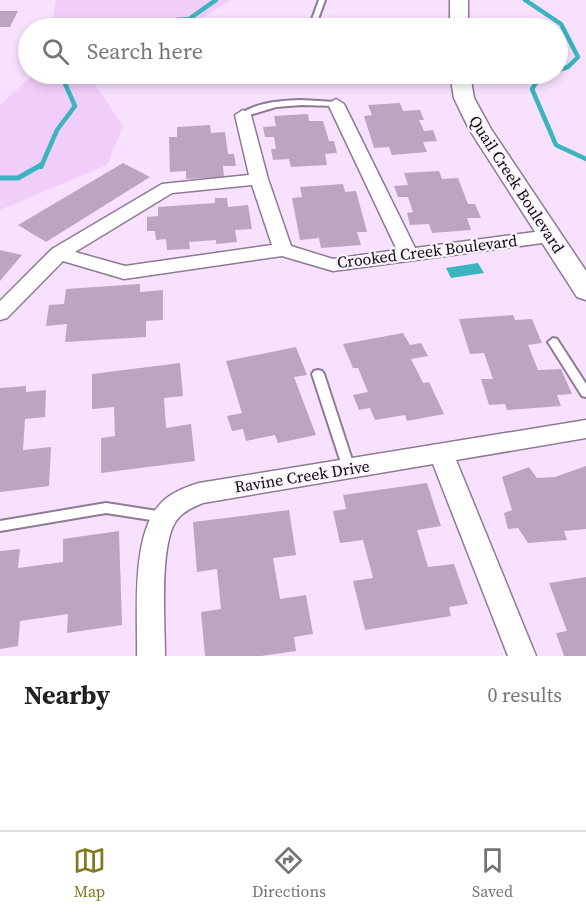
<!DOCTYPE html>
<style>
body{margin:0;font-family:"Source Serif 4",serif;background:#f2f2f2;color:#202124}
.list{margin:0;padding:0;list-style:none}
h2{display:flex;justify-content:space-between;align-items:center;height:78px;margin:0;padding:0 24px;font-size:26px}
h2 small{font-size:20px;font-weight:400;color:#757577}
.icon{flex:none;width:33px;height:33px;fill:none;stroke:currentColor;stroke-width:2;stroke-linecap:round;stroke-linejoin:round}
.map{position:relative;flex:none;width:586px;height:656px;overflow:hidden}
.search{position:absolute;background:#fff;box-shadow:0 3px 9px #0003;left:18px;right:18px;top:18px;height:66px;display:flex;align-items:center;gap:15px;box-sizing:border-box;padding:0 21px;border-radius:33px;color:#757577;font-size:22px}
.sheet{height:174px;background:#fff}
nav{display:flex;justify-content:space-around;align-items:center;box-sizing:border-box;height:84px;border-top:2px solid #e0e0e0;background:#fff;font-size:16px;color:#757577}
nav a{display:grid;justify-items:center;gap:3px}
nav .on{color:#837a20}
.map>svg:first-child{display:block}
</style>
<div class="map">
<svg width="586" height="656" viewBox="0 0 586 656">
<rect width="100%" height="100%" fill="#f8e1fe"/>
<g fill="#f1cefa">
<path d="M56 0H230L190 27 51 28Z"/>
<path d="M34 74H95L96 86 123 126 107 165 0 210V105Z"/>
</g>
<path fill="#3ab4c0" d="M478 263 484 273 451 278 446 268Z"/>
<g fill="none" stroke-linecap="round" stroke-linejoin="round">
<g stroke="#3ab4c0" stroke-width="4.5">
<path d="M525 0 561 24 578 57 568 67 558 70"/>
<path d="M130 28 150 22 189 19 216 0"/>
<path d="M542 74 532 89 556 145 586 159"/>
<path d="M41 167 57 130 75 106 63 79 64 74"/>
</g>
<path stroke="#3ab4c0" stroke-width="5" d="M0 178H18L41 165"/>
</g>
<g fill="#bba5c1">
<path d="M0 11H18L10 27H0Z"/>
<path d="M273 24 301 25 300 28H272Z"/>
<path d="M400 103 403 111 420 110 424 120H419L424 131 433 130 437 141 423 142 427 152 392 155 389 147 374 148 364 116 372 115 368 105Z"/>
<path d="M308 114 309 121H323L329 141H334L337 153 325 154 327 165 291 167 289 159 273 160 271 149H276L274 137H265L263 127 276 126 274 116Z"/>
<path d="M210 125 211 133 225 132 228 154H234L236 166H223L224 177 186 179V171L170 172 169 137H177V127Z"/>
<path d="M123 163 150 177 46 242 18 225Z"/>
<path d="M439 171 442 179 458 178 468 204H475L481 218H467L471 230 432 233 429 224 410 225 407 213 413 212 408 197H398L394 186 408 185 404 173Z"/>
<path d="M343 184 345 192 356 191 367 232H357L361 245 321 248 319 238 300 240 292 198 302 197 300 187Z"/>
<path d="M215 198H227L228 207 248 205 252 229 235 230 237 242 216 244V240L189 242 190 249 167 250 166 239 156 240 155 231H147V217L158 216V207L215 203Z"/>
<path d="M0 250 22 255 0 281Z"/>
<path d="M140 284V292L163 290V320L146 321V337L65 342 67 324 46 326 49 305 64 304 66 289Z"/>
<path d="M513 315 515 320 532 319 542 343 528 345 538 370 561 369 572 394 557 395 561 406 507 410 505 404 489 405 481 379H493L484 353 470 354 459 319Z"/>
<path d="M403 333 410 345 421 343 428 356 411 359 423 383 429 382 444 414 407 421 405 415 375 420 370 408 359 410 353 395 368 392 358 368H353L343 344Z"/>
<path d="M296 347 307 375 294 377 316 435 278 443 275 435 246 441 243 429 232 431 227 416 242 413 226 361Z"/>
<path d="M180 363 183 396 164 398 166 428 191 424 195 461 101 473V438L115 436 114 407 92 409V374Z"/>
<path d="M26 386V392L46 390 45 417 25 419 23 450 51 447 49 486 0 492V388Z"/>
<path d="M586 466V529L564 531 567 540 528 543 518 528 508 529 504 513 512 510 502 477 529 467 537 478 555 477Z"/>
<path d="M427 483 441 526 417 530 428 567 454 564 468 604 449 607 451 616 365 630 353 581 373 578 363 540 340 543 333 511 346 509 343 495Z"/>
<path d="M289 510 296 555 273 558 280 599 306 595 313 634 294 637 296 651 261 656H205L201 612 221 609 217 569 197 572 193 522Z"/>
<path d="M119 531 122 625 67 633 68 614 20 621 18 646 0 649V551L20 549 18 568 63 562V539Z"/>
<path d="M586 577V656H564L556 633 567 631 549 583Z"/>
</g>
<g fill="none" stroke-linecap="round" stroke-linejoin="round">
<g stroke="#8e7a94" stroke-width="4">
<g id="service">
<path d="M319 0H325L317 22 314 24 311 22Z"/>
<path d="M301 100 336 102 340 104 336 106 301 105 276 107 243 117 239 115C256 102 280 101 301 100Z"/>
<path d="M553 338 557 339 586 384V397L582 396 548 342Z"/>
<path d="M318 370 322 371 324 374 355 469 353 472 349 474 345 472 343 469 312 374 314 371Z"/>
<path d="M106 503 164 512 168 513 170 517 168 521 164 522 106 513 0 531V521Z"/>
</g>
</g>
<g stroke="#8e7a94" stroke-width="3">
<g id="minor">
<path d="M336 99 344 104 415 248 550 230 557 232 559 236 557 240 550 242 333 271 282 256 124 279 63 261 7 318 0 320V301L52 249 162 184 249 175 235 115 243 110 251 115 268 179 291 246 333 259 397 250 328 104ZM252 185 272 245 125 266 75 252 172 193Z"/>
<path d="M586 420V438L456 460 536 656H508L433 464 203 503C193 507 182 512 176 521 159 546 165 624 165 656H137C138 614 130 533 162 502 172 492 186 487 199 483Z"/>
</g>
</g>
<g stroke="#8e7a94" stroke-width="3">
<g id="tertiary">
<rect x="450" y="0" width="18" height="28"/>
<path d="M450 74H470L474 98 491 129 586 271V300L577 297 469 129 454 98Z"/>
</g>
</g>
<use href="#service" fill="#fff" fill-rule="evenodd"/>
<use href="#minor" fill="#fff" fill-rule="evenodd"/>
<use href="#tertiary" fill="#fff" fill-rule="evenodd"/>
</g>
<g text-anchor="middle" stroke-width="4.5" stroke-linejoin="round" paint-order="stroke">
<g font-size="16" fill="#100812" stroke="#faf5fb">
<text transform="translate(517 184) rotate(57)" y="6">Quail Creek Boulevard</text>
<text transform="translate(427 251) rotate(-7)" y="6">Crooked Creek Boulevard</text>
<text transform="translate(302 476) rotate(-9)" y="6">Ravine Creek Drive</text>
</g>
</g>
</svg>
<div class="search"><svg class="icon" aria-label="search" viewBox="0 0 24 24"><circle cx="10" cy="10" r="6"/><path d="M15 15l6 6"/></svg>Search here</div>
</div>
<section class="sheet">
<h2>Nearby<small>0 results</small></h2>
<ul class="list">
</ul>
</section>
<nav>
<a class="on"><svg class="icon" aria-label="map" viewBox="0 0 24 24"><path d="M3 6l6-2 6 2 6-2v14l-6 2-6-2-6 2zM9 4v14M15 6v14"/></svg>Map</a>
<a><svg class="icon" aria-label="directions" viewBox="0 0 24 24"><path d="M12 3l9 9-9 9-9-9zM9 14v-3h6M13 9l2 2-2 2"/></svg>Directions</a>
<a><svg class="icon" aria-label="saved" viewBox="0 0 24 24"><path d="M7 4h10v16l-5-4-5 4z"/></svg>Saved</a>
</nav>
